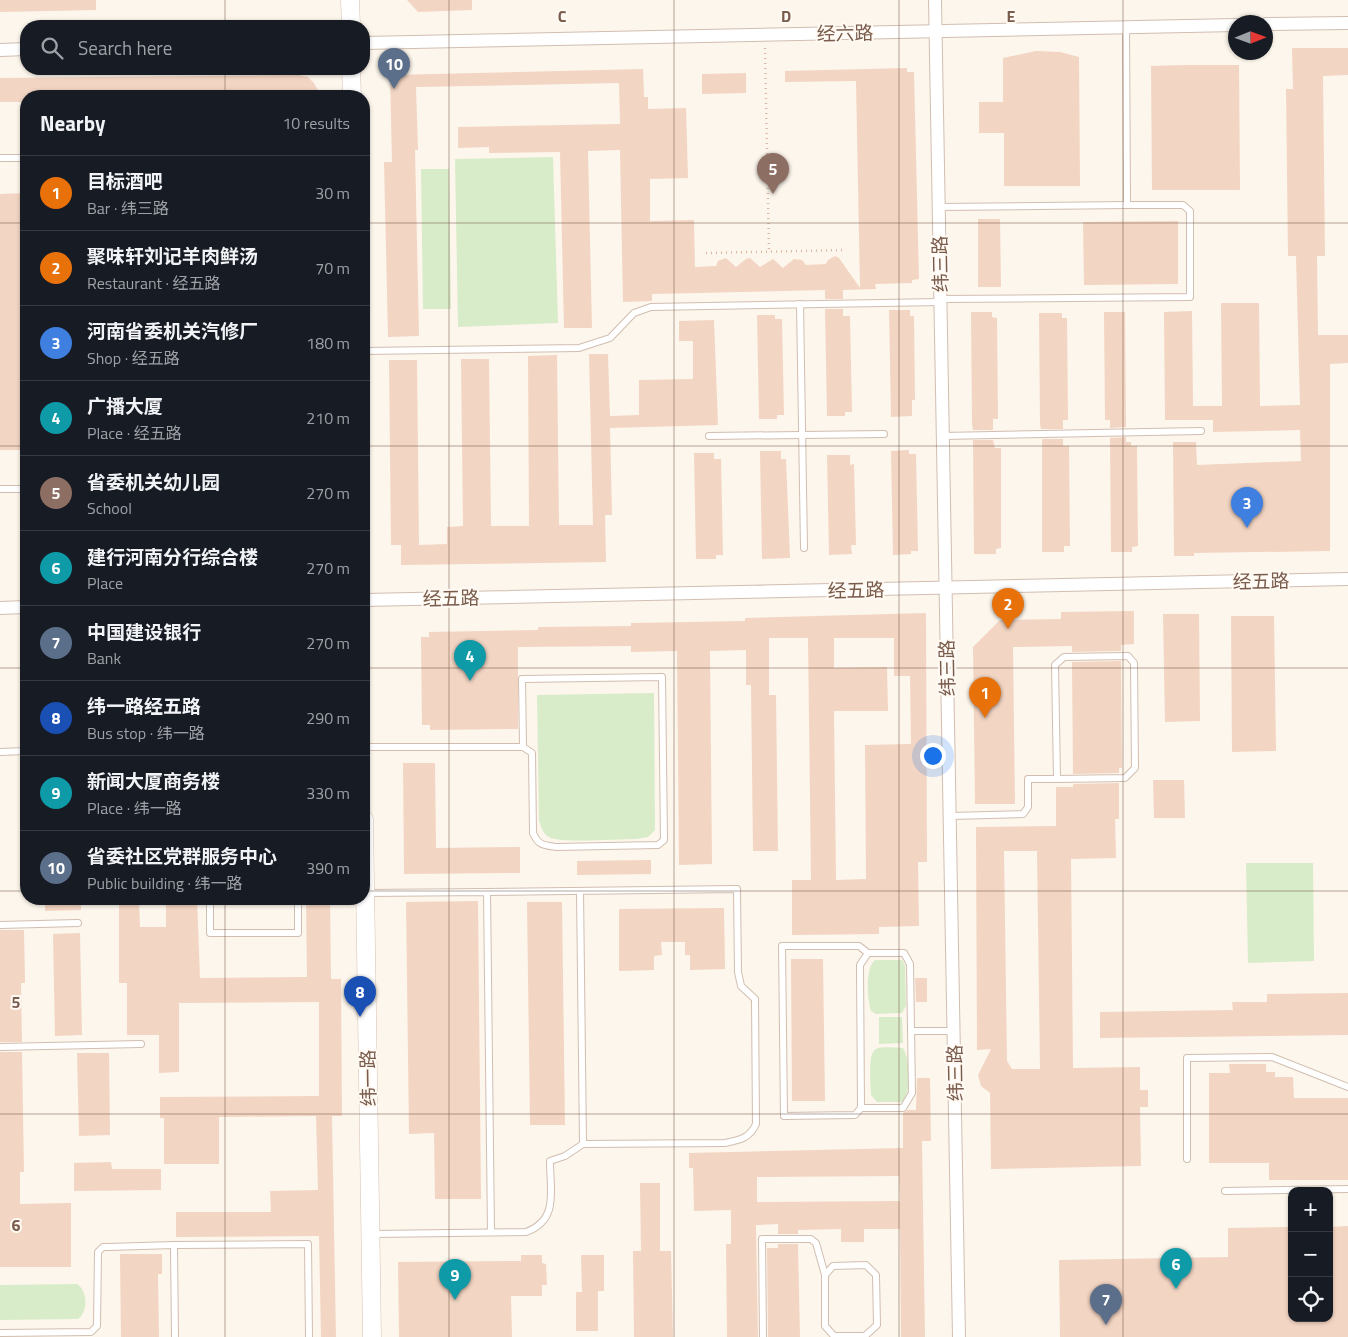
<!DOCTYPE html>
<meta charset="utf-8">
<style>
body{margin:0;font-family:"Titillium Web","Noto Sans SC",sans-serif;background:#20242c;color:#f1f3f6}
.controls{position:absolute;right:15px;bottom:15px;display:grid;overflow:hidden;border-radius:10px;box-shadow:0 1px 4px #0004}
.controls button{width:45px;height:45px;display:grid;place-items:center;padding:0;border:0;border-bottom:1px solid #363941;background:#171b24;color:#f1f3f6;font:25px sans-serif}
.compass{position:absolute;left:1228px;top:15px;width:45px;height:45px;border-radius:50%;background:#171b24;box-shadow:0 1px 4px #0004;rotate:89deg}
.you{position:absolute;left:932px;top:755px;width:18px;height:18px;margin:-12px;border:4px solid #fff;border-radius:50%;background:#1a73e8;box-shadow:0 0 0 8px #1a73e833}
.badge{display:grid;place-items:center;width:32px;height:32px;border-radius:50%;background:#e76f51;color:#fff;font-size:16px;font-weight:700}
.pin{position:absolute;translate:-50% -41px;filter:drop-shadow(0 1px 2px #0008)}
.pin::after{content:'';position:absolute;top:26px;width:18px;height:15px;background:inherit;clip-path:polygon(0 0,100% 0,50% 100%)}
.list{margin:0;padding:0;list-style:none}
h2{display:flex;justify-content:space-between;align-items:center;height:65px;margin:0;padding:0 20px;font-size:21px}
h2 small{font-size:16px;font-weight:400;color:#9ea1a6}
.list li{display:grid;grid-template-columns:32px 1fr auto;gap:15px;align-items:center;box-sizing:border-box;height:75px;padding:0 20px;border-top:1px solid #363941}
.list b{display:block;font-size:19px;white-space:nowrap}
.list p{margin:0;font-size:16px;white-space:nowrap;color:#9ea1a6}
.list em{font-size:16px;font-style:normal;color:#9ea1a6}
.icon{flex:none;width:28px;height:28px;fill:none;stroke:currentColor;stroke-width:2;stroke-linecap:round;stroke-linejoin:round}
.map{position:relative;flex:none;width:1348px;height:1337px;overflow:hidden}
.search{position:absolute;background:#171b24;box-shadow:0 1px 4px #0004;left:20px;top:20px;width:350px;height:55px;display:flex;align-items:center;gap:12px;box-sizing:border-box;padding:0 18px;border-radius:20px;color:#9ea1a6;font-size:19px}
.panel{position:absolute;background:#171b24;box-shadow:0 1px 4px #0004;left:20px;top:90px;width:350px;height:815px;border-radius:20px}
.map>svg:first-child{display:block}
</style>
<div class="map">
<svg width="1348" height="1337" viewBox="0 0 1348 1337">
<rect width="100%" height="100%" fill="#fdf6ec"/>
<g fill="#d8ecc9">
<path d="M553 157 558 323 458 327 455 159Z"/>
<path d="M421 169H449L451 309H423Z"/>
<path d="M654 693 655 830 648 837 637 839C618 839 567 843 551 838 543 835 541 827 539 820L537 695Z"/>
<path d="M1246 863H1313L1314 961 1248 963Z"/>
<path d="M875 960H902L905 965 906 1006 902 1013 876 1014 871 1011C867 999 865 968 875 960Z"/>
<path d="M879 1017H902L903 1043 879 1044Z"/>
<path d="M903 1048C911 1061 910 1089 904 1102H877L871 1095C871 1086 867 1053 876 1049 882 1046 895 1048 903 1048Z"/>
<path d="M77 1284C88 1291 88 1312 78 1319L0 1320V1285Z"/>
</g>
<g fill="#f3d5c3" fill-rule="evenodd">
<path d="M0 0H96V10L0 12Z"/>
<path d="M407 0H472V10L418 12Z"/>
<path d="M1292 48H1348V75L1323 76 1325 256H1317L1318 335H1348V363L1330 364V551L1194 553V556H1174L1173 442H1196L1197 465 1301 461 1300 430 1213 432V420H1165L1164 312 1192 311 1193 406H1222L1221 303H1259L1260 406 1300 405 1296 256H1288L1286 89H1293Z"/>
<path d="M1036 51 1060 52 1079 57 1080 186H1004V133H979V102H1003V58Z"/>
<path d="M1185 65H1239L1240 190H1152L1151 66Z"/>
<path d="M907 68V72H914L919 279 912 280V283L875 284 876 289 843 290V299H825V290L652 294V301L623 302 620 150 588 151 592 328H564L560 152 489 153V147L458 148V127L620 124 619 83 416 87 418 150H415L419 336 388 337 384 162H392L390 75 643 69 644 97H648V109L686 108 688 178 650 179V221L694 220 695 267 716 266 718 261 726 258 736 267 746 259 750 258 760 267 773 259 783 268 794 259 802 260 806 265 826 264 828 260 835 256 839 258 860 288 856 81 785 82V71Z"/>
<path d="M746 73V93L702 94V74Z"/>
<path d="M299 75 308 77 314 83 321 96H26V102H0V78Z"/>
<path d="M26 193V450H0V194Z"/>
<path d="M978 219H1000L1001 287H978Z"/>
<path d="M1178 221V284L1084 285 1083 222Z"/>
<path d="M825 309H843V316H850L852 412H845V416H827Z"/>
<path d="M889 310H910V316H914L915 400H912V416L891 417Z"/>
<path d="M971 312H992V317L997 318 998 419H993V430H973L972 424Z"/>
<path d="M1104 312H1125L1126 427 1110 428V420H1105Z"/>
<path d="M1039 313H1062V318H1067L1068 420H1063V429H1041L1040 424Z"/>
<path d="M757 315H775V319H782L784 415H777V419H759Z"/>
<path d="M714 320 718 425 610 428 612 515H605L606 562 401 565V545H391L389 360H417L419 545 447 544V527L463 526 461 359H489L491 526H529L528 356 557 355 559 525H593L589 354H608L610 416 639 415V380L693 379V341H679V321Z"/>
<path d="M1126 437V442H1131V446H1137L1138 546 1132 547V552H1111L1110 438Z"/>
<path d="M1042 439H1063V446H1069L1070 546H1064V552H1042Z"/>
<path d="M973 440H993L995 448H1001V548L996 549V554H974Z"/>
<path d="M909 450V454H916L918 551H911V554L893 555 891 451Z"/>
<path d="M760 451H781V459H786L790 558 762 559Z"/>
<path d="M694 453H714V459H721L723 555H716V559H696Z"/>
<path d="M827 455H850V465L854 464 856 545H851L852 554 829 555Z"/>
<path d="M1134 611V644L1121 645V651L1072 652V646L1013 647 1015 804H975L973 647 1000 620 1061 619V612Z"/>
<path d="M926 613 927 862H918L919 926 879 927V934L792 935V880H811L808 638H769V695H776L778 851H753L751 685H746V650L710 651 712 864 679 865 677 651 631 652V646L518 647V729L430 730V725H422L421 637H429V632L538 630V627L631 626V623L745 621V618ZM834 638H894V676H910L911 744 865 745 866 879 836 880 834 711H888L887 667 834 668Z"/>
<path d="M1163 614H1199L1200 721 1165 722Z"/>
<path d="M1231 616H1274L1276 751 1232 752Z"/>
<path d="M1121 661 1122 768H1119V773L1073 774 1072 662Z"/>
<path d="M403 763H435L436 848 520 847V873L404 874Z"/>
<path d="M1153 780H1184L1185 818H1154Z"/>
<path d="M1119 783V819H1115L1116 858 1071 859 1073 1068 1140 1067V1090H1148V1107H1140L1141 1166 991 1169 990 1093 981 1086 978 1075 991 1049 977 1050 976 827 1056 826V787H1073V784ZM1004 851H1037L1040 1069H1012L1007 1061Z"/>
<path d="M651 860V874L577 875V861Z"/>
<path d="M45 899H81V910L45 911Z"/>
<path d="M119 899H139L140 927H166V899H197L200 978 307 977 306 899H330L331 979H341L342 1116H332L336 1337H321L319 1236 176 1237V1212H271L270 1191 318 1190 316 1116 219 1117V1164H164V1118H160V1097L319 1096V1002L179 1003V1072L159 1073V1035H127V983H119Z"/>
<path d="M478 901 481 1199H435L434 1133 409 1134 406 902Z"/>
<path d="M527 902H562L565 1125H530Z"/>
<path d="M724 908 725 969 690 970V955H685V942H661L662 955 654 956V970L619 971V909Z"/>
<path d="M0 930H24L25 983H21L22 1042H0Z"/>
<path d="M80 933 82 1035 55 1036 53 934Z"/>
<path d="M791 959H823L825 1101H792Z"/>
<path d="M915 978H927V1002H916Z"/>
<path d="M1348 993V1035L1100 1038V1012L1233 1010 1232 1002H1267V994Z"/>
<path d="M0 1052H22L24 1172H20V1204L71 1203V1267H0Z"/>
<path d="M77 1053H109L110 1135 79 1136Z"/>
<path d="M1229 1064H1266V1072H1275V1077H1293L1294 1098H1348V1180H1269V1163H1209V1073H1230Z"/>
<path d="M917 1078H930L931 1141H922L925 1337H901L900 1229H864V1242H841V1229L798 1230V1234H778V1224L756 1225 758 1337H727L726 1244H731V1210L694 1211 693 1168H689V1153L903 1148V1113L908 1110H916ZM899 1176 900 1201 757 1202V1177Z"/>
<path d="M111 1162 112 1169H161V1190L74 1191V1163Z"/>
<path d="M640 1183H660V1251H671L673 1337H634L633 1251H641Z"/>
<path d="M1348 1226V1337H1060L1059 1260 1228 1257V1228L1292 1227V1318H1329V1227Z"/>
<path d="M778 1244H798L800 1337H768L767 1248H778Z"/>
<path d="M120 1254H162V1274H158L159 1337H121Z"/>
<path d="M521 1255H542V1263L546 1264 547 1285H542V1296H511L512 1337H399L398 1262 521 1261Z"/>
<path d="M581 1255H604V1291H598V1331H576V1292H582Z"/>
</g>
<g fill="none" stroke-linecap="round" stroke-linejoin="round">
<g stroke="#d1beb0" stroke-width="8">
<g id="lane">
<path d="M0 158H26"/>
<path d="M939 207 1127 205"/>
<path d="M940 299 1190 297V211L1183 205H1127L1126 27"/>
<path d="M800 304 804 548"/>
<path d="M364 351 579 348 610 338 634 313 651 307 941 302"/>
<path d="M709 436 884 434"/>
<path d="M943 436 1201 431"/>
<path d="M0 489H26"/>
<path d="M1128 656 1134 663 1135 768 1125 778 1057 779 1055 665 1064 657Z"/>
<path d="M364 747H523L532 753 533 833C538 845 543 845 556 847L658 845 664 840 662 677 522 679 523 747"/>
<path d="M0 752 26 751"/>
<path d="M950 816 1023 814 1028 807V779H1057"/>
<path d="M580 891 583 1144"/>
<path d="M366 893 487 892 491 1232"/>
<path d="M210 899V933H298V899"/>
<path d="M0 925 78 923"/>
<path d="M868 953H904L910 964 912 1093 903 1108H861L860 965Z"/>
<path d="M911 1031H954"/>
<path d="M0 1047 141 1044"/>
<path d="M861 1108 855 1115 784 1116 782 946H859L868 953"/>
<path d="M1187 1159V1058L1272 1057 1348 1087"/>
<path d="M1225 1191 1348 1189"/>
<path d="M373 1234 526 1232C559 1220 550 1191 550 1161L565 1156 583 1144 725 1143C740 1140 750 1138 756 1124L755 999 741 986 738 972 737 889 487 892"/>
<path d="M866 1265 876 1275 877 1325 865 1336H834L825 1326V1275L833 1266Z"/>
<path d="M0 1333 91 1332 97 1326 98 1252 103 1247H108L174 1245"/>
<path d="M175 1337 174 1245 308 1244 309 1337"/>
<path d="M763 1337 762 1239H811L816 1243 825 1275"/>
</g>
</g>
<g stroke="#d1beb0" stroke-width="14">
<g id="street">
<path d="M935 0 959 1337"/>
<path d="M1266 24 1348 23"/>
<path d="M364 43 1236 25"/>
<path d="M0 50 26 49"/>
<path d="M364 600 1348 579"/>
<path d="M0 608 26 607"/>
</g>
</g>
<g stroke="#d6c0b0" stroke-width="19">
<g id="secondary">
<path d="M350 0 351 26"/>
<path d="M351 69 352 96"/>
<path d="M364 819 372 1337"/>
</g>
</g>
<g stroke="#d9b8a5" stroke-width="2.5" stroke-dasharray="1 4" stroke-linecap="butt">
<path d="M765 48 769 252"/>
<path d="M706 253 846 250"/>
</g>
<use href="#lane" stroke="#fff" stroke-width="6"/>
<use href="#street" stroke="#fff" stroke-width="12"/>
<use href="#secondary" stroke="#fff" stroke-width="18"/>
</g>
<path fill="none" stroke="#7a5c4d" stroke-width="1" stroke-opacity="0.55" d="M225 0V26M449 0V1337M674 0V1337M899 0V1337M1123 0V1337M225 69V96M0 223H26M364 223H1348M0 446H26M364 446H1348M0 668H26M364 668H1348M0 891H26M364 891H1348M225 899V1337M0 1114H1348"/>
<g text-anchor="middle" stroke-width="4" stroke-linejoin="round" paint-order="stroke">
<g font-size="19" fill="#7a5c4d" stroke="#fffaf3">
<text transform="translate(845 33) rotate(-1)" y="7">经六路</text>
<text transform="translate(940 264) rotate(-91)" y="7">纬三路</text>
<text transform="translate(1261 581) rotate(-1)" y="7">经五路</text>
<text transform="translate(856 590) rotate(-1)" y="7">经五路</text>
<text transform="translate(451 598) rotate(-1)" y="7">经五路</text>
<text transform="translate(947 668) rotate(-91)" y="7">纬三路</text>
<text transform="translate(955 1073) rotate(-91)" y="7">纬三路</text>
<text transform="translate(368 1078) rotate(-91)" y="7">纬一路</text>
</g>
</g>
<g font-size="16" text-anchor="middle" font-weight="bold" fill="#7a5c4d" stroke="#fffaf3" stroke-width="4" stroke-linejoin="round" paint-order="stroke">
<text x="562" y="22">C</text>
<text x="786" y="22">D</text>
<text x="1011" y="22">E</text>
<text x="16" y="1008">5</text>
<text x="16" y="1231">6</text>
</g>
</svg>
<div class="controls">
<button>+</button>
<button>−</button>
<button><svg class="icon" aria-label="locate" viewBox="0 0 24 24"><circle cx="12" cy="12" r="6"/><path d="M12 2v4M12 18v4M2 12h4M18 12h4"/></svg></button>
</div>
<svg class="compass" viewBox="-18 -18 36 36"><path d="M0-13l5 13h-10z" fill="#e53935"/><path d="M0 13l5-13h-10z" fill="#9ea1a6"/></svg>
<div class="you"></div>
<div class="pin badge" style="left:985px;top:718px;background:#e8710a">1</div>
<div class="pin badge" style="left:1008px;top:629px;background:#e8710a">2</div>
<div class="pin badge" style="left:1247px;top:528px;background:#3f7fe0">3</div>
<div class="pin badge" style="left:470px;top:681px;background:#0f9aa8">4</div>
<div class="pin badge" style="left:773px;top:194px;background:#8d6e63">5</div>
<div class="pin badge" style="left:1176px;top:1289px;background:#0f9aa8">6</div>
<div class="pin badge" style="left:1106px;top:1325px;background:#5c6f8a">7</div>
<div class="pin badge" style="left:360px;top:1017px;background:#1a4fb4">8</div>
<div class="pin badge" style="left:455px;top:1300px;background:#0f9aa8">9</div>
<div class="pin badge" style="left:394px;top:89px;background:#5c6f8a">10</div>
<div class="search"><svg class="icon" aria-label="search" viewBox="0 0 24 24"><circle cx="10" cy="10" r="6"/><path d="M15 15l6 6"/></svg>Search here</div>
<section class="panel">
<h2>Nearby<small>10 results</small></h2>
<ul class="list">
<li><span class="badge" style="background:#e8710a">1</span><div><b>目标酒吧</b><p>Bar · 纬三路</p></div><em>30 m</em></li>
<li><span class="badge" style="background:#e8710a">2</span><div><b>聚味轩刘记羊肉鲜汤</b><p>Restaurant · 经五路</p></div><em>70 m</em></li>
<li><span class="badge" style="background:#3f7fe0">3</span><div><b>河南省委机关汽修厂</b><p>Shop · 经五路</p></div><em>180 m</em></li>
<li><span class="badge" style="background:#0f9aa8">4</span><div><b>广播大厦</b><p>Place · 经五路</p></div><em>210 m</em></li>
<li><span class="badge" style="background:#8d6e63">5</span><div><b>省委机关幼儿园</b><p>School</p></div><em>270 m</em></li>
<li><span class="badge" style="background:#0f9aa8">6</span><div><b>建行河南分行综合楼</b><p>Place</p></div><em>270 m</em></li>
<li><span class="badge" style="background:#5c6f8a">7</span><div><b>中国建设银行</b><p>Bank</p></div><em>270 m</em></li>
<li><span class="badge" style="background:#1a4fb4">8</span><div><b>纬一路经五路</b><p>Bus stop · 纬一路</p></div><em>290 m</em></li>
<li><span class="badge" style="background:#0f9aa8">9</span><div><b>新闻大厦商务楼</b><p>Place · 纬一路</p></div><em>330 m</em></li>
<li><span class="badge" style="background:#5c6f8a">10</span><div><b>省委社区党群服务中心</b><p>Public building · 纬一路</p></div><em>390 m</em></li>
</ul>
</section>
</div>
